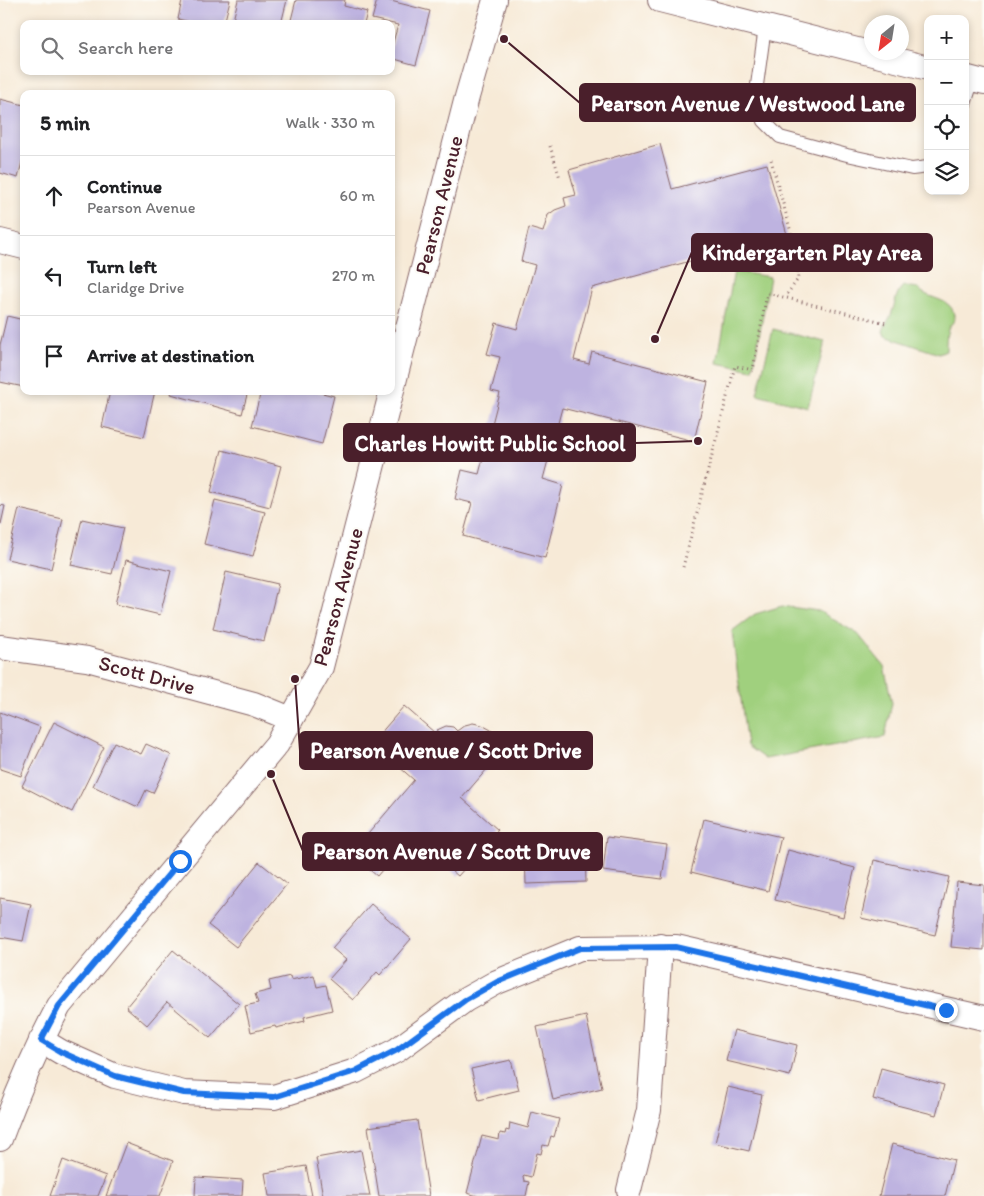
<!DOCTYPE html>
<meta charset="utf-8">
<style>
body{margin:0;font-family:Itim,sans-serif;background:#f6f6f6;color:#202124}
.controls{position:absolute;right:15px;top:15px;display:grid;overflow:hidden;border-radius:10px;box-shadow:0 2px 8px #0003}
.controls button{width:45px;height:45px;display:grid;place-items:center;padding:0;border:0;border-bottom:1px solid #e0e0e0;background:#fff;color:#202124;font:25px sans-serif}
.compass{position:absolute;left:864px;top:15px;width:45px;height:45px;border-radius:50%;background:#fff;box-shadow:0 2px 8px #0003;rotate:210deg}
.stop{position:absolute;width:15px;height:15px;margin:-11px;border:4px solid #1a73e8;border-radius:50%;background:#fff}
.stop.end{background:#1a73e8;border-color:#fff;box-shadow:0 1px 5px #0008}
.list{margin:0;padding:0;list-style:none}
h2{display:flex;justify-content:space-between;align-items:center;height:65px;margin:0;padding:0 20px;font-size:21px}
h2 small{font-size:16px;font-weight:400;color:#757577}
.list li{display:grid;grid-template-columns:32px 1fr auto;gap:15px;align-items:center;box-sizing:border-box;height:80px;padding:0 20px;border-top:1px solid #e0e0e0}
.list b{display:block;font-size:19px;white-space:nowrap}
.list p{margin:0;font-size:16px;white-space:nowrap;color:#757577}
.list em{font-size:16px;font-style:normal;color:#757577}
.icon{flex:none;width:28px;height:28px;fill:none;stroke:currentColor;stroke-width:2;stroke-linecap:round;stroke-linejoin:round}
.map{position:relative;flex:none;width:984px;height:1196px;overflow:hidden}
.search{position:absolute;background:#fff;box-shadow:0 2px 8px #0003;left:20px;top:20px;width:375px;height:55px;display:flex;align-items:center;gap:12px;box-sizing:border-box;padding:0 18px;border-radius:10px;color:#757577;font-size:19px}
.panel{position:absolute;background:#fff;box-shadow:0 2px 8px #0003;left:20px;top:90px;width:375px;height:305px;border-radius:10px}
.map>svg:first-child{display:block}
</style>
<div class="map">
<svg width="984" height="1196" viewBox="0 0 984 1196">
<rect width="100%" height="100%" fill="#fdfcf7"/>
<filter id="ink" filterUnits="userSpaceOnUse"><feTurbulence type="fractalNoise" baseFrequency=".02" numOctaves="2"/><feDisplacementMap in="SourceGraphic" scale="10" xChannelSelector="R" yChannelSelector="G"/><feConvolveMatrix kernelMatrix="1 2 1 2 8 2 1 2 1" color-interpolation-filters="sRGB"/></filter>
<filter id="wash" filterUnits="userSpaceOnUse"><feTurbulence type="fractalNoise" baseFrequency=".0096" numOctaves="4" result="noise"/><feDisplacementMap in="SourceGraphic" scale="20" xChannelSelector="R" yChannelSelector="G"/><feGaussianBlur stdDeviation="1.12" result="paint"/><feColorMatrix in="noise" values="0 0 0 0 0 0 0 0 0 0 0 0 0 0 0 0 0 1.4 0 .05"/><feComposite in="paint" operator="in"/></filter>
<g filter="url(#wash)">
<rect width="100%" height="100%" fill="#f7ead7"/>
<g fill="#a0d07e" stroke="#757854">
<path d="M734 271 770 277 753 370 717 363Z"/>
<path d="M903 286 918 288C926 300 953 297 954 316 955 321 952 323 949 327 946 333 946 344 946 351L939 354 885 336 883 331C885 324 890 319 892 312 896 302 895 294 903 286Z"/>
<path d="M773 329 825 342 808 407 757 394Z"/>
<path d="M782 606 819 611 858 634 884 666 892 703 885 737 765 759 747 746 732 631 755 614Z"/>
</g>
<g id="blocks">
<g fill="#beb3e0">
<path d="M182 0H230L224 24H198L178 19Z"/>
<path d="M238 0H287L281 24H232Z"/>
<path d="M296 0H345L344 6 367 12 364 24H290Z"/>
<path d="M377 0H387L430 11 416 65 391 58V49L398 25 372 19Z"/>
<path d="M0 99 24 105V154L18 178 0 173Z"/>
<path d="M660 144 672 189 767 164 788 238 695 263 694 260 592 288 574 360 589 364 592 352 708 382 694 441 562 408 543 479 563 485 545 558 463 536 472 503 455 499 462 470 479 474 500 393 491 391 500 357 487 354 496 323 517 329 535 265 521 261 529 228 543 232 548 215 555 210 566 206 564 198 576 195 569 170Z"/>
<path d="M7 316 24 320V387L0 382V345Z"/>
<path d="M110 391H155L144 437 102 427Z"/>
<path d="M172 391H248L242 414 171 394Z"/>
<path d="M261 391H315L334 396 322 444 252 426Z"/>
<path d="M222 450 281 466 270 507 211 492Z"/>
<path d="M215 500 265 512 253 556 204 544Z"/>
<path d="M0 505 5 506 1 524H0Z"/>
<path d="M19 509 63 519 51 569 7 559Z"/>
<path d="M82 519 123 528 112 574 71 565Z"/>
<path d="M126 560 171 571 160 615 115 604Z"/>
<path d="M226 572 278 584 264 641 213 629Z"/>
<path d="M404 706 435 733 437 730 446 726 453 727 457 731 465 725 473 723 482 725 491 730 498 738 499 749 494 761 462 798 498 830 458 876 411 836 377 876 351 854 414 780 372 743Z"/>
<path d="M0 712 40 727 21 776 0 769Z"/>
<path d="M54 722 104 747 72 812 22 786Z"/>
<path d="M114 742 141 754 146 744 171 755 153 793 146 790 138 807 93 786Z"/>
<path d="M704 819 781 837 768 891 691 872Z"/>
<path d="M607 837 667 845 662 879 603 871Z"/>
<path d="M585 849 586 882 526 884 525 851Z"/>
<path d="M788 850 855 868 843 917 775 900Z"/>
<path d="M874 860 949 877 935 935 861 918Z"/>
<path d="M259 862 287 884 236 947 208 925Z"/>
<path d="M957 882 984 885V950L951 947Z"/>
<path d="M0 898 31 904 23 941 0 937Z"/>
<path d="M371 904 411 939 380 975 377 972 353 1000 329 979 346 960 332 948Z"/>
<path d="M173 950 239 1004 210 1038 167 1002 147 1025 126 1007Z"/>
<path d="M314 975 317 987 326 985 332 1010 304 1017 305 1021 276 1028 275 1026 251 1032 245 1006 258 1003 255 994 271 990 269 981 290 976 291 980Z"/>
<path d="M586 1016 602 1088 553 1100 537 1027Z"/>
<path d="M734 1030 797 1045 790 1076 726 1061Z"/>
<path d="M511 1060 519 1090 479 1100 471 1069Z"/>
<path d="M881 1068 944 1085 936 1115 873 1099Z"/>
<path d="M728 1087 762 1095 749 1151 715 1143Z"/>
<path d="M532 1112 559 1119 554 1137 551 1136 548 1146 543 1145 541 1154 537 1153 531 1177 524 1175 523 1176 524 1181 529 1182 526 1196H478L467 1193 482 1136 499 1140 500 1133 505 1134 506 1130 509 1131 510 1123 528 1128Z"/>
<path d="M417 1120 429 1196H379L368 1127Z"/>
<path d="M126 1143 173 1161 160 1196H106Z"/>
<path d="M892 1144 954 1160 945 1196H879Z"/>
<path d="M361 1150 370 1196H323L316 1158Z"/>
<path d="M63 1160 106 1176 98 1196H50Z"/>
<path d="M306 1166 312 1196H269L265 1173Z"/>
<path d="M196 1177 243 1180 242 1196H195Z"/>
</g>
</g>
</g>
<g filter="url(#ink)">
<use href="#blocks" fill-opacity="0" stroke="#876667" stroke-width="1"/>
<g fill="none" stroke-linecap="round" stroke-linejoin="round">
<g stroke="#876667" stroke-width="14">
<g id="service">
<path d="M765 27 757 85V102L764 121 780 137 847 155 912 169 928 167"/>
<path d="M965 104 973 79"/>
</g>
</g>
<g stroke="#876667" stroke-width="26">
<g id="minor">
<path d="M660 0 928 68"/>
<path d="M965 77 984 82"/>
<path d="M0 241 24 247"/>
<path d="M0 647 87 659 254 704 291 719"/>
<path d="M41 1040 61 1052 115 1076 184 1093 274 1097 356 1071 397 1050 465 1000 497 982 580 948 676 947 984 1018"/>
<path d="M0 1139C17 1093 36 1049 59 1006L277 744 321 667 467 97 495 0"/>
<path d="M629 1190 649 1110 660 946"/>
</g>
</g>
<g stroke="#876667" stroke-width="3" stroke-dasharray="1 4" stroke-linecap="butt">
<path d="M550 146 560 178"/>
<path d="M771 160 797 254 798 279 785 297"/>
<path d="M683 567 735 366 753 370 767 293 886 323"/>
</g>
<use href="#service" stroke="#fff" stroke-width="12"/>
<use href="#minor" stroke="#fff" stroke-width="24"/>
</g>
</g>
<g fill="none" stroke-linecap="round" stroke-linejoin="round" filter="url(#ink)">
<path stroke="#1a73e8" stroke-width="6" d="M180 861 59 1006 41 1040 61 1052 115 1076 184 1093 274 1097 356 1071 397 1050 465 1000 497 982 580 948 676 947 946 1010"/>
</g>
<g text-anchor="middle" stroke-width="4.5" stroke-linejoin="round" paint-order="stroke">
<g font-size="21" fill="#4a1f2b" stroke="#fdfcf7">
<text transform="translate(439 205) rotate(-76)" y="7">Pearson Avenue</text>
<text transform="translate(338 597) rotate(-75)" y="7">Pearson Avenue</text>
<text transform="translate(147 675) rotate(15)" y="7">Scott Drive</text>
</g>
</g>
<path fill="none" stroke="#4a1f2b" stroke-width="2" d="M504 39L580 103M655 339L692 252M698 441L635 443M295 679L300 751M271 774L303 851"/>
<g fill="#4a1f2b" stroke="#fdfcf7" stroke-width="2">
<circle cx="504" cy="39" r="5"/>
<circle cx="655" cy="339" r="5"/>
<circle cx="698" cy="441" r="5"/>
<circle cx="295" cy="679" r="5"/>
<circle cx="271" cy="774" r="5"/>
</g>
<g fill="#4a1f2b" stroke="#4a1f2b" stroke-width="2">
<rect x="580" y="84" width="335" height="37" rx="5"/>
<rect x="692" y="234" width="240" height="37" rx="5"/>
<rect x="344" y="424" width="291" height="37" rx="5"/>
<rect x="300" y="732" width="292" height="37" rx="5"/>
<rect x="303" y="833" width="299" height="37" rx="5"/>
</g>
<g font-size="22" text-anchor="middle" font-weight="bold" fill="#fff">
<text x="748" y="111">Pearson Avenue / Westwood Lane</text>
<text x="812" y="260">Kindergarten Play Area</text>
<text x="490" y="451">Charles Howitt Public School</text>
<text x="446" y="758">Pearson Avenue / Scott Drive</text>
<text x="452" y="859">Pearson Avenue / Scott Druve</text>
</g>
</svg>
<div class="controls">
<button>+</button>
<button>−</button>
<button><svg class="icon" aria-label="locate" viewBox="0 0 24 24"><circle cx="12" cy="12" r="6"/><path d="M12 2v4M12 18v4M2 12h4M18 12h4"/></svg></button>
<button><svg class="icon" aria-label="layers" viewBox="0 0 24 24"><path d="M12 4l9 5-9 5-9-5zM3 14l9 5 9-5"/></svg></button>
</div>
<svg class="compass" viewBox="-18 -18 36 36"><path d="M0-13l5 13h-10z" fill="#e53935"/><path d="M0 13l5-13h-10z" fill="#757577"/></svg>
<div class="stop" style="left:180px;top:861px"></div>
<div class="stop end" style="left:946px;top:1010px"></div>
<div class="search"><svg class="icon" aria-label="search" viewBox="0 0 24 24"><circle cx="10" cy="10" r="6"/><path d="M15 15l6 6"/></svg>Search here</div>
<section class="panel">
<h2>5 min<small>Walk · 330 m</small></h2>
<ul class="list">
<li><svg class="icon" aria-label="ahead" viewBox="0 0 24 24"><path d="M12 20V5M6 11l6-6 6 6"/></svg><div><b>Continue</b><p>Pearson Avenue</p></div><em>60 m</em></li>
<li><svg class="icon" aria-label="left" viewBox="0 0 24 24"><path d="M17 20v-9H6M10 6l-5 5 5 5"/></svg><div><b>Turn left</b><p>Claridge Drive</p></div><em>270 m</em></li>
<li><svg class="icon" aria-label="arrive" viewBox="0 0 24 24"><path d="M6 21V4h12l-3 4 3 4H6"/></svg><div><b>Arrive at destination</b></div></li>
</ul>
</section>
</div>
